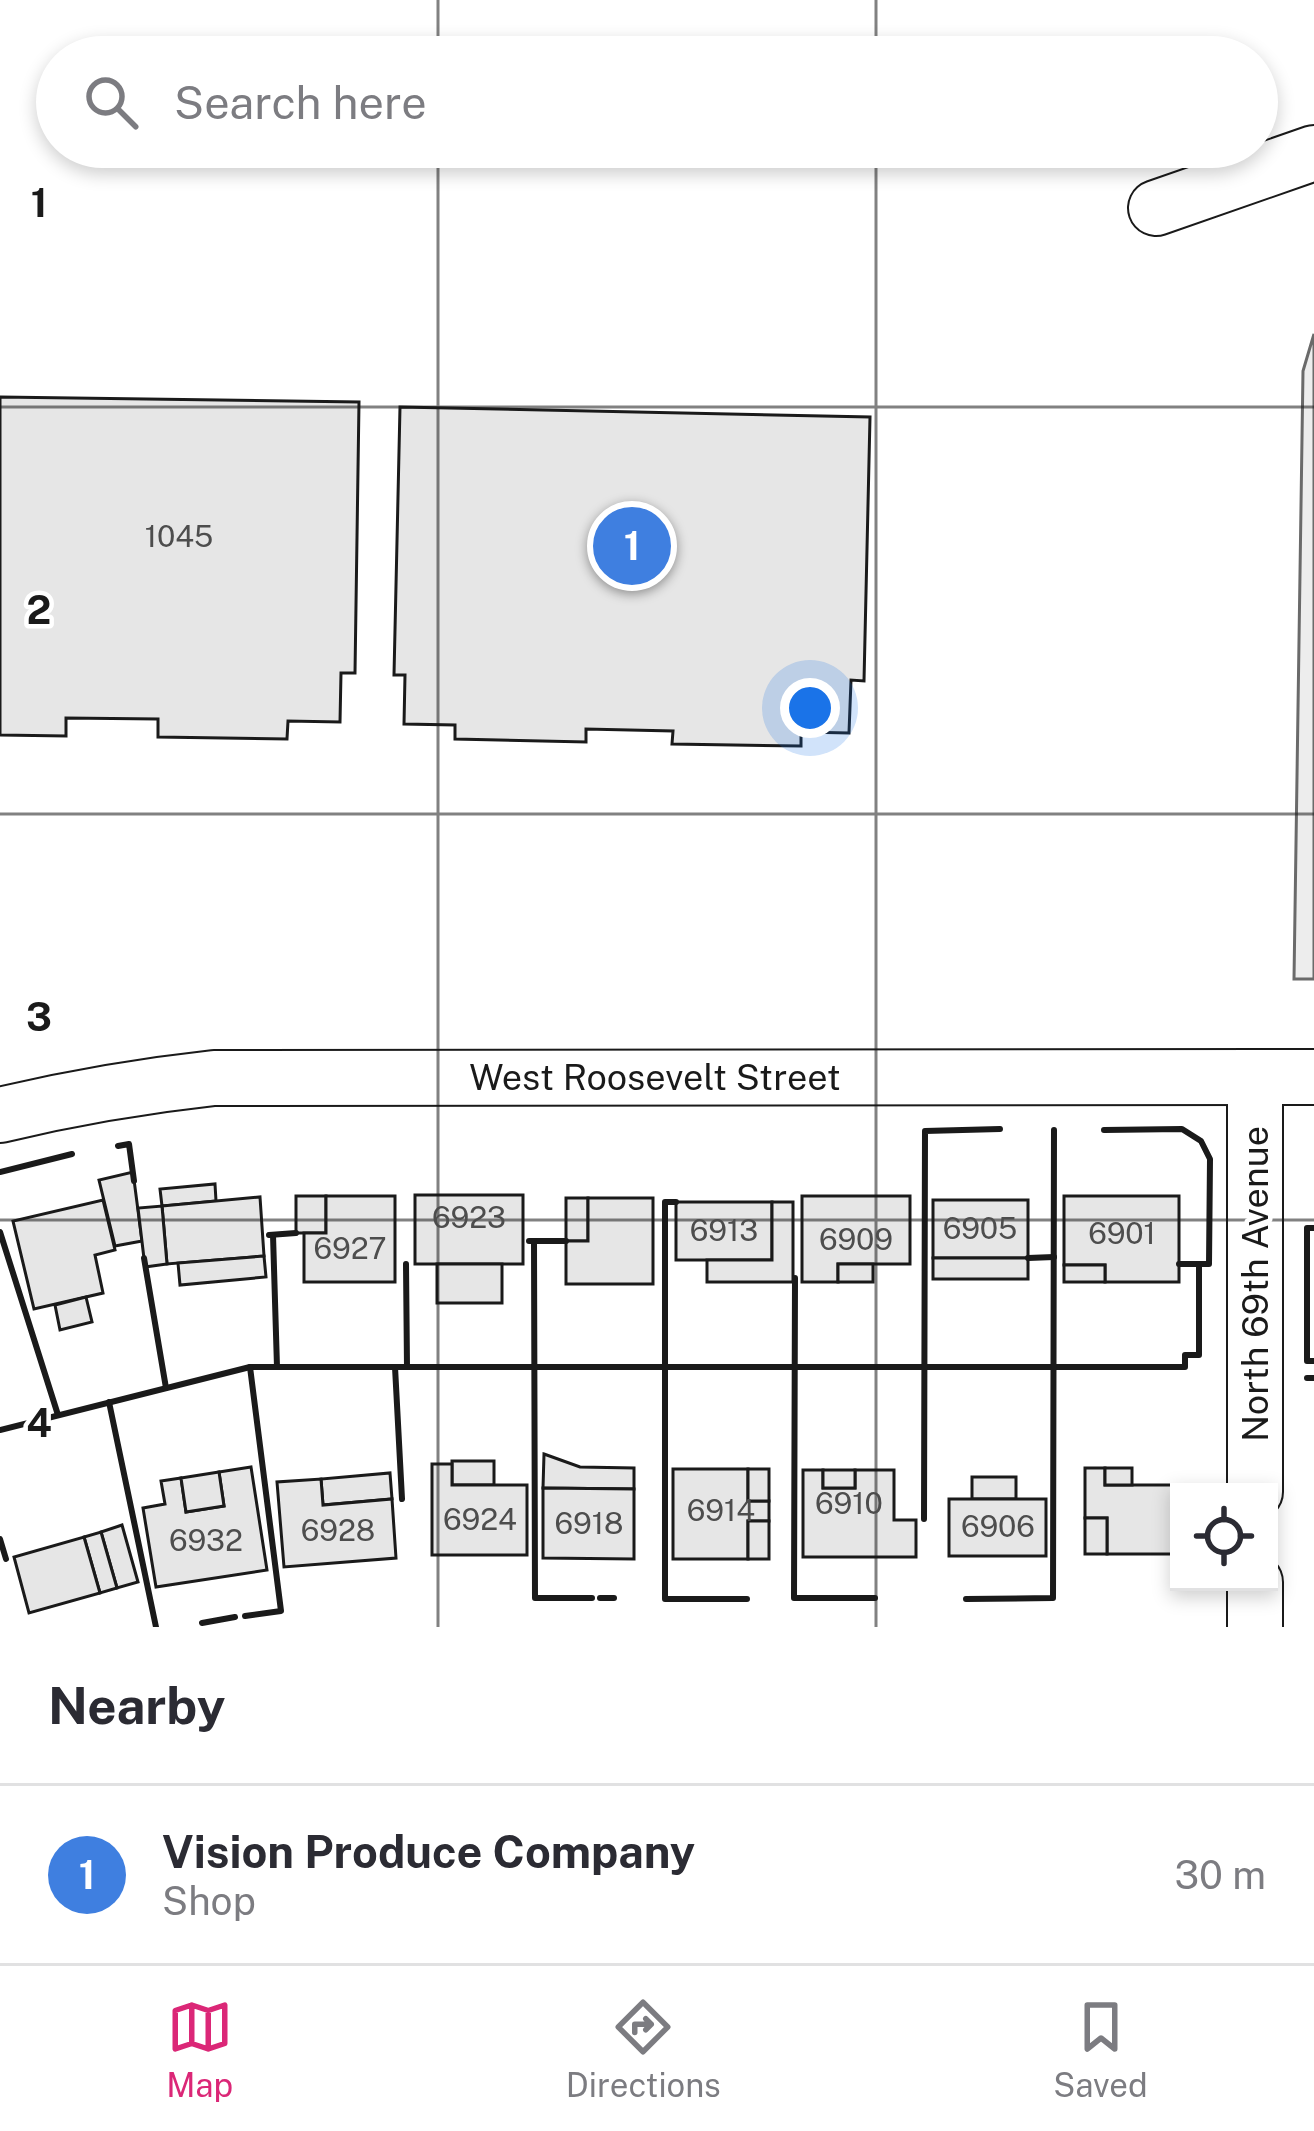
<!DOCTYPE html>
<style>
body{margin:0;font-family:"Public Sans",sans-serif;background:#f7f7f7;color:#2b2b33}
.controls{position:absolute;right:36px;bottom:36px;display:grid;overflow:hidden;border-radius:0px;box-shadow:0 6px 18px #0003}
.controls button{width:108px;height:108px;display:grid;place-items:center;padding:0;border:0;border-bottom:3px solid #e1e1e2;background:#fff;color:#2b2b33;font:60px sans-serif}
.you{position:absolute;left:810px;top:708px;width:42px;height:42px;margin:-30px;border:9px solid #fff;border-radius:50%;background:#1a73e8;box-shadow:0 0 0 18px #1a73e833}
.badge{display:grid;place-items:center;width:78px;height:78px;border-radius:50%;background:#db2777;color:#fff;font-size:39px;font-weight:700}
.pin{position:absolute;translate:-50% -50%;border:6px solid #fff;box-shadow:0 3px 12px #0006}
.list{margin:0;padding:0;list-style:none}
h2{display:flex;justify-content:space-between;align-items:center;height:156px;margin:0;padding:0 48px;font-size:51px}
h2 small{font-size:39px;font-weight:400;color:#7c7c81}
.list li{display:grid;grid-template-columns:78px 1fr auto;gap:36px;align-items:center;box-sizing:border-box;height:180px;padding:0 48px;border-top:3px solid #e1e1e2}
.list b{display:block;font-size:45px;white-space:nowrap}
.list p{margin:0;font-size:39px;white-space:nowrap;color:#7c7c81}
.list em{font-size:39px;font-style:normal;color:#7c7c81}
.icon{flex:none;width:66px;height:66px;fill:none;stroke:currentColor;stroke-width:2;stroke-linecap:round;stroke-linejoin:round}
.map{position:relative;flex:none;width:1314px;height:1627px;overflow:hidden}
.search{position:absolute;background:#fff;box-shadow:0 6px 18px #0003;left:36px;right:36px;top:36px;height:132px;display:flex;align-items:center;gap:30px;box-sizing:border-box;padding:0 42px;border-radius:66px;color:#7c7c81;font-size:45px}
.sheet{height:336px;background:#fff}
nav{display:flex;justify-content:space-around;align-items:center;box-sizing:border-box;height:168px;border-top:3px solid #e1e1e2;background:#fff;font-size:33px;color:#7c7c81}
nav a{display:grid;justify-items:center;gap:6px}
nav .on{color:#db2777}
.map>svg:first-child{display:block}
</style>
<div class="map">
<svg width="1314" height="1627" viewBox="0 0 1314 1627">
<rect width="100%" height="100%" fill="#fff"/>
<path fill="#ededed" stroke="#6a6a6a" stroke-width="3" d="M1314 334V979H1294L1303 371Z"/>
<g fill="#e6e6e6" stroke="#1a1a1a" stroke-width="3">
<path d="M0 397 359 402 355 673H341L340 722 288 721 287 739 158 737V719L66 718V736L0 735Z"/>
<path d="M400 407 870 417 864 681 851 680 849 733 801 732V746L672 744 673 731 586 729V742L455 739V725L404 724 405 675H394Z"/>
<path d="M133 1172 142 1241 115 1246 99 1180Z"/>
<path d="M215 1184 216 1201 162 1206 160 1189Z"/>
<rect x="415" y="1195" width="108" height="69"/>
<rect x="296" y="1196" width="30" height="37"/>
<path d="M326 1196H395V1282H304V1233H326Z"/>
<path d="M802 1196H910V1264H838V1282H802Z"/>
<path d="M1064 1196H1179V1282H1105V1265H1064Z"/>
<path d="M260 1197 264 1256 167 1264 162 1206Z"/>
<rect x="566" y="1198" width="22" height="43"/>
<path d="M588 1198H653V1284H566V1241H588Z"/>
<path d="M103 1200 115 1250 95 1255 103 1293 34 1309 13 1221Z"/>
<rect x="933" y="1200" width="95" height="58"/>
<rect x="676" y="1202" width="96" height="58"/>
<path d="M772 1202H793V1282H707V1260H772Z"/>
<path d="M162 1206 167 1264 145 1267 138 1208Z"/>
<path d="M264 1256 266 1277 180 1285 178 1263Z"/>
<rect x="933" y="1258" width="95" height="21"/>
<rect x="437" y="1264" width="65" height="39"/>
<rect x="838" y="1264" width="35" height="18"/>
<rect x="1064" y="1265" width="41" height="17"/>
<path d="M86 1297 92 1322 60 1330 55 1305Z"/>
<path d="M544 1454 580 1467 634 1468V1489L543 1488Z"/>
<rect x="452" y="1461" width="42" height="24"/>
<path d="M432 1464H452V1485H527V1555H432Z"/>
<path d="M251 1467 267 1570 156 1587 143 1508 165 1504 161 1481 181 1478 186 1512 224 1506 219 1472Z"/>
<path d="M1085 1468H1105V1485H1176V1554H1107V1518H1085Z"/>
<rect x="1105" y="1468" width="27" height="17"/>
<path d="M673 1469H748V1501H769V1521H748V1559H673Z"/>
<rect x="748" y="1469" width="21" height="32"/>
<path d="M803 1470H823V1488H855V1470H894V1520H916V1557H803Z"/>
<rect x="823" y="1470" width="32" height="18"/>
<path d="M219 1472 224 1506 186 1512 181 1478Z"/>
<path d="M390 1473 392 1499 323 1505 321 1479Z"/>
<rect x="972" y="1477" width="44" height="22"/>
<path d="M321 1479 323 1505 392 1499 396 1558 284 1567 277 1482Z"/>
<path d="M543 1488 634 1489V1559L543 1558Z"/>
<rect x="949" y="1499" width="97" height="57"/>
<rect x="1085" y="1518" width="22" height="36"/>
<rect x="748" y="1521" width="21" height="38"/>
<path d="M122 1525 138 1582 117 1588 101 1532Z"/>
<path d="M101 1532 117 1588 100 1593 84 1537Z"/>
<path d="M84 1537 100 1593 29 1613 14 1557Z"/>
</g>
<g fill="none" stroke-linecap="round" stroke-linejoin="round">
<g stroke="#1a1a1a" stroke-width="58">
<g id="minor">
<path d="M1156 208 1314 153"/>
<path d="M0 1115C71 1098 141 1086 214 1078L1314 1077"/>
<path d="M1255 1492V1077"/>
<path d="M1255 1627V1582"/>
</g>
</g>
<use href="#minor" stroke="#fff" stroke-width="54"/>
<g stroke="#1a1a1a" stroke-width="6">
<path d="M1104 1130 1182 1129 1201 1141 1210 1159 1209 1264H1179"/>
<path d="M118 1146 129 1144 134 1181"/>
<path d="M0 1172 72 1154"/>
<path d="M676 1202H665V1599H747"/>
<path d="M1314 1228H1307V1361H1314"/>
<path d="M0 1232 58 1415"/>
<path d="M269 1235 296 1233"/>
<path d="M273 1235 277 1367"/>
<path d="M529 1241H566"/>
<path d="M534 1241 535 1598H592"/>
<path d="M144 1258 166 1388"/>
<path d="M1028 1258 1054 1257"/>
<path d="M406 1264 407 1367"/>
<path d="M795 1278 794 1598H875"/>
<path d="M395 1367 402 1499"/>
<path d="M1307 1378H1314"/>
<path d="M109 1402 156 1627"/>
<path d="M0 1430 250 1367H1185V1355H1199V1264"/>
<path d="M924 1519 925 1131 1000 1129"/>
<path d="M0 1539 6 1559"/>
<path d="M600 1598H614"/>
<path d="M966 1599 1053 1598 1054 1130"/>
<path d="M245 1616 281 1611 250 1367"/>
<path d="M202 1623 235 1617"/>
</g>
</g>
<path fill="none" stroke="#1a1a1a" stroke-width="3" stroke-opacity="0.55" d="M438 0V57M876 0V57M438 147V1627M876 147V1627M0 407H1314M0 814H1314M0 1220H1314"/>
<g text-anchor="middle" stroke-width="9" stroke-linejoin="round" paint-order="stroke">
<g font-size="30" fill="#4d4d4d">
<text x="179" y="547">1045</text>
<text x="469" y="1228">6923</text>
<text x="980" y="1239">6905</text>
<text x="724" y="1241">6913</text>
<text x="1122" y="1244">6901</text>
<text x="856" y="1250">6909</text>
<text x="350" y="1259">6927</text>
<text x="849" y="1514">6910</text>
<text x="721" y="1521">6914</text>
<text x="480" y="1530">6924</text>
<text x="589" y="1534">6918</text>
<text x="998" y="1537">6906</text>
<text x="338" y="1541">6928</text>
<text x="206" y="1551">6932</text>
</g>
<g font-size="36" fill="#1a1a1a" stroke="#fff">
<text x="655" y="1090">West Roosevelt Street</text>
<text transform="translate(1255 1284) rotate(-90)" y="13">North 69th Avenue</text>
</g>
</g>
<g font-size="39" text-anchor="middle" font-weight="bold" fill="#1a1a1a" stroke="#fff" stroke-width="9" stroke-linejoin="round" paint-order="stroke">
<text x="39" y="217">1</text>
<text x="39" y="624">2</text>
<text x="39" y="1031">3</text>
<text x="39" y="1437">4</text>
</g>
</svg>
<div class="controls">
<button><svg class="icon" aria-label="locate" viewBox="0 0 24 24"><circle cx="12" cy="12" r="6"/><path d="M12 2v4M12 18v4M2 12h4M18 12h4"/></svg></button>
</div>
<div class="you"></div>
<div class="pin badge" style="left:632px;top:546px;background:#3f7fe0">1</div>
<div class="search"><svg class="icon" aria-label="search" viewBox="0 0 24 24"><circle cx="10" cy="10" r="6"/><path d="M15 15l6 6"/></svg>Search here</div>
</div>
<section class="sheet">
<h2>Nearby<small></small></h2>
<ul class="list">
<li><span class="badge" style="background:#3f7fe0">1</span><div><b>Vision Produce Company</b><p>Shop</p></div><em>30 m</em></li>
</ul>
</section>
<nav>
<a class="on"><svg class="icon" aria-label="map" viewBox="0 0 24 24"><path d="M3 6l6-2 6 2 6-2v14l-6 2-6-2-6 2zM9 4v14M15 6v14"/></svg>Map</a>
<a><svg class="icon" aria-label="directions" viewBox="0 0 24 24"><path d="M12 3l9 9-9 9-9-9zM9 14v-3h6M13 9l2 2-2 2"/></svg>Directions</a>
<a><svg class="icon" aria-label="saved" viewBox="0 0 24 24"><path d="M7 4h10v16l-5-4-5 4z"/></svg>Saved</a>
</nav>
